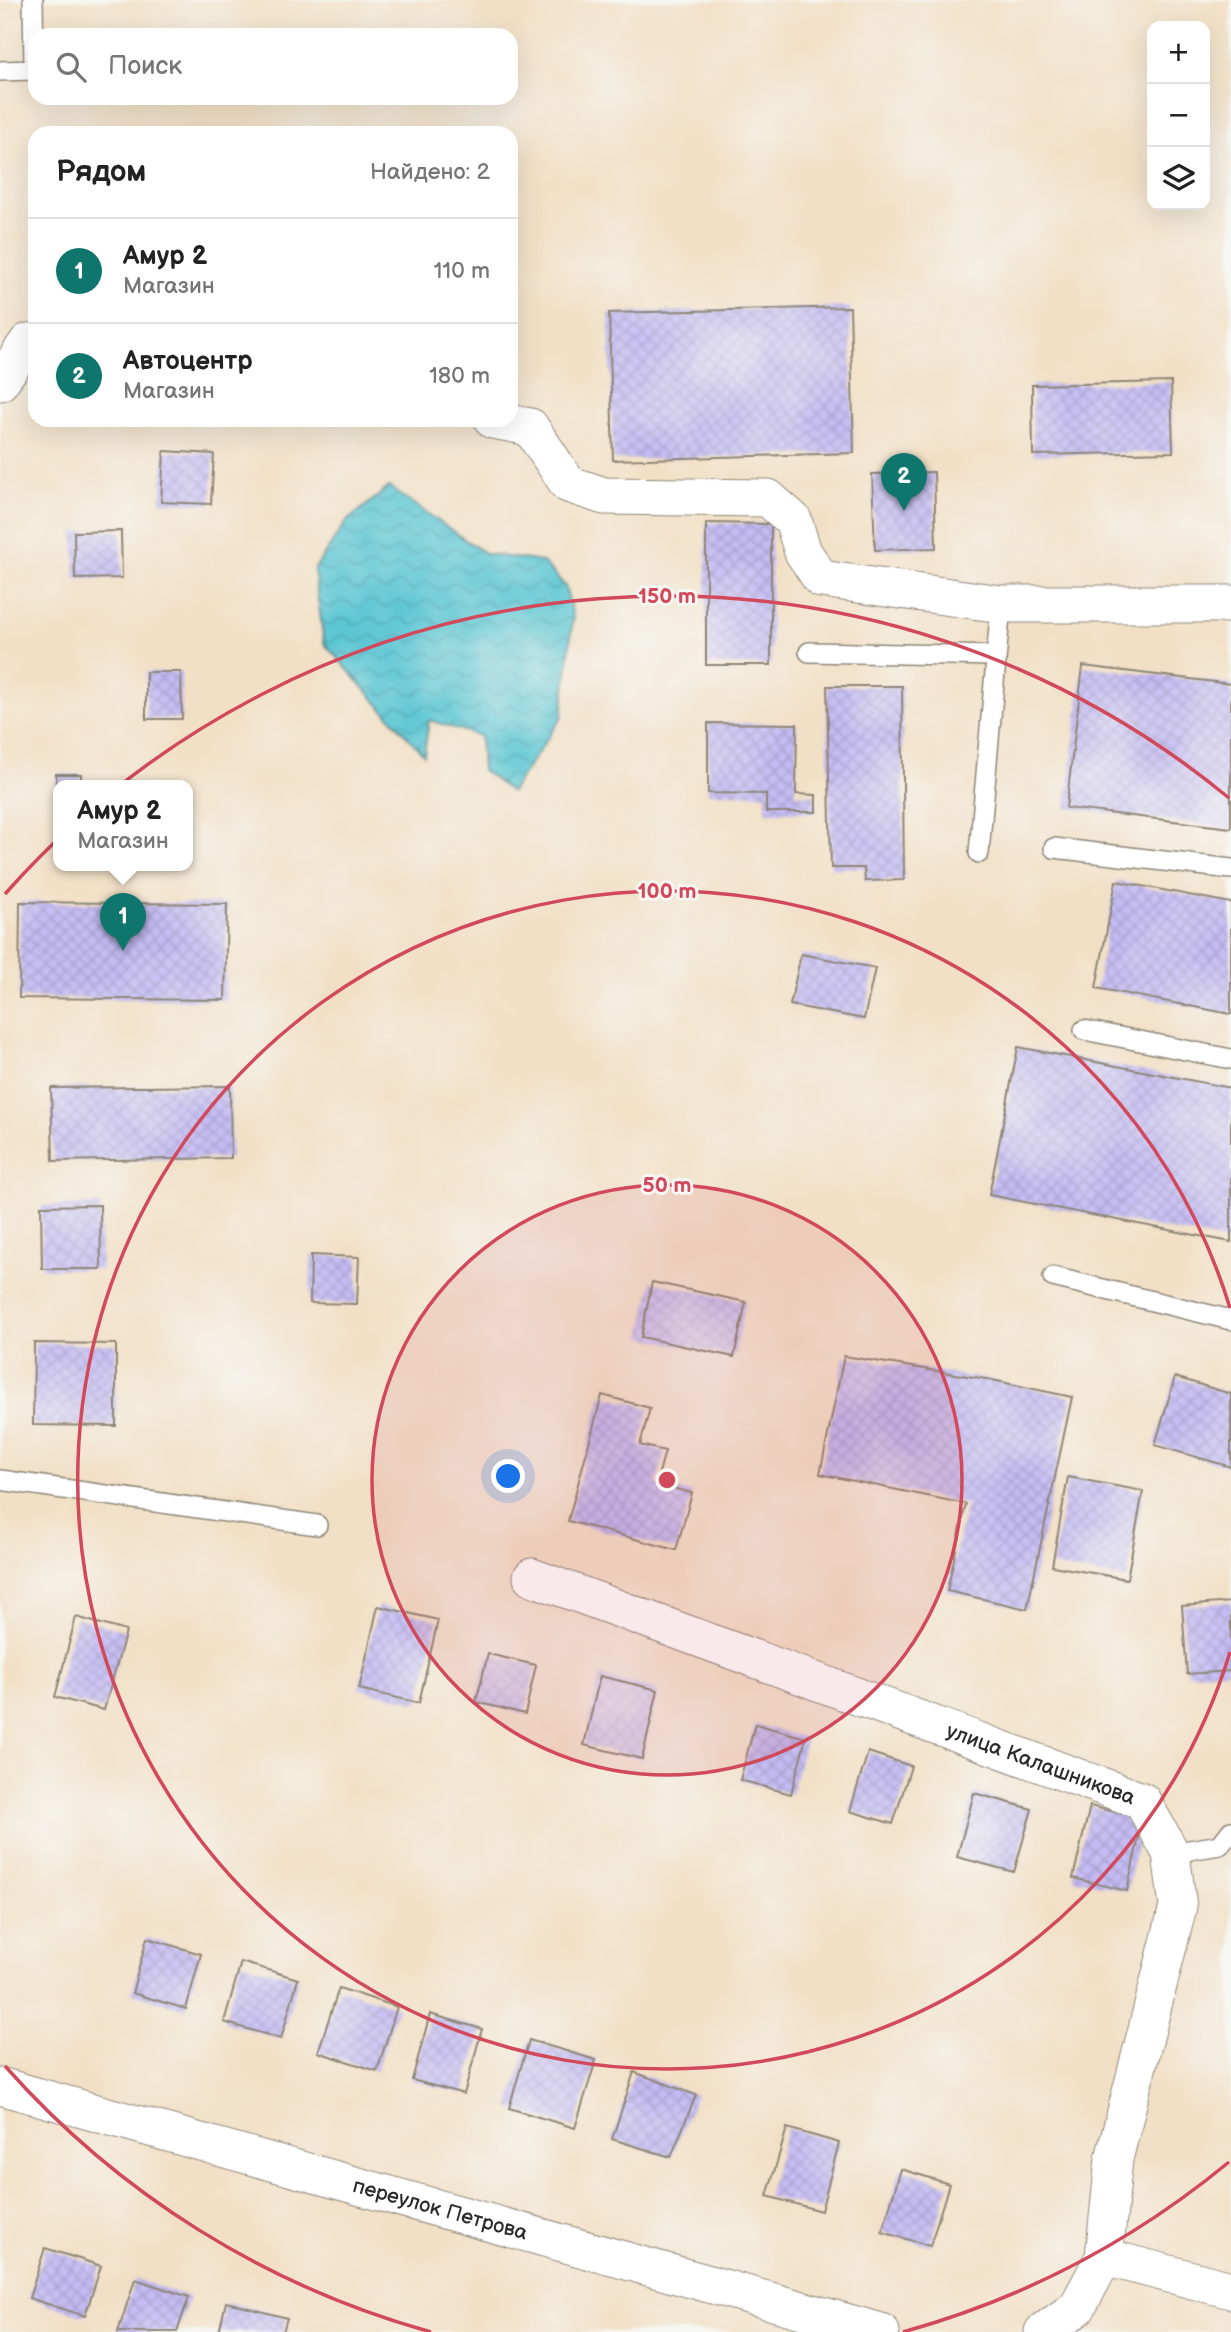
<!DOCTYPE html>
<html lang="ru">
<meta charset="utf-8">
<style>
body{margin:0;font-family:"Balsamiq Sans",sans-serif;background:#f6f6f6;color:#222}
.controls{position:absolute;right:21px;top:21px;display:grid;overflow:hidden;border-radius:14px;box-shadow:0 7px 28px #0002}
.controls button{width:63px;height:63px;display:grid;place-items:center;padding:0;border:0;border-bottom:2px solid #e0e0e0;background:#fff;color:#222;font:35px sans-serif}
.you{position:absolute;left:509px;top:1477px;width:24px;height:24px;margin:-18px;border:5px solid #fff;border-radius:50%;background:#1a73e8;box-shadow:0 0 0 10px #1a73e833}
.badge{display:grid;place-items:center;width:46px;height:46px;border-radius:50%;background:#0f766e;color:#fff;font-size:23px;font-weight:700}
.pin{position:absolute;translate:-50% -58px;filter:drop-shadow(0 2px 4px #0008)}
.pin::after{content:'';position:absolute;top:37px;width:24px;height:21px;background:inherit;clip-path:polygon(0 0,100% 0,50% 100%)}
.popup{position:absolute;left:53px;top:780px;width:140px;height:91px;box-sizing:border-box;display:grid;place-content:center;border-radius:14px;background:#fff;filter:drop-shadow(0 2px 5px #0005);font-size:23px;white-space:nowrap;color:#767676}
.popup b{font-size:26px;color:#222}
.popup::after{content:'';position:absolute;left:50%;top:100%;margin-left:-14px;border:14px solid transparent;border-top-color:#fff}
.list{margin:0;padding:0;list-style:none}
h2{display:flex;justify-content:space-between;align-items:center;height:91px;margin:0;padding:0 28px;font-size:30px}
h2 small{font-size:23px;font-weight:400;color:#767676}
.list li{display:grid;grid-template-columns:46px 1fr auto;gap:21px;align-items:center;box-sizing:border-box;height:105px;padding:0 28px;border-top:2px solid #e0e0e0}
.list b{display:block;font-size:26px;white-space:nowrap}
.list p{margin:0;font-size:23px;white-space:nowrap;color:#767676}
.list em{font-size:23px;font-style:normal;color:#767676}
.icon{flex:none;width:38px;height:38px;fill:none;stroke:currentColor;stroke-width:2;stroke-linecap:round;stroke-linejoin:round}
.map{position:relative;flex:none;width:1231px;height:2332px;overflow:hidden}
.search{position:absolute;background:#fff;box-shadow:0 7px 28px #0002;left:28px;top:28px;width:490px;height:77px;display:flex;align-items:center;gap:18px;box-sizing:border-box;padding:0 24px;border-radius:21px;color:#767676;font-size:26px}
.panel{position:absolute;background:#fff;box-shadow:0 7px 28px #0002;left:28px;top:126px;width:490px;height:301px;border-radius:21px}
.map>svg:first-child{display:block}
</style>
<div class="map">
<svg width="1231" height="2332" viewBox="0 0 1231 2332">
<defs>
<pattern id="water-waves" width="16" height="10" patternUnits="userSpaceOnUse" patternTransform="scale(1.75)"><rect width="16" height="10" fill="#5bc6d3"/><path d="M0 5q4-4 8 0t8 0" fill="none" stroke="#4faab5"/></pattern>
<pattern id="building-cross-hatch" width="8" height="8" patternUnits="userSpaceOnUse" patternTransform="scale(1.75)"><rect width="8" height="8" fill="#c4bbf3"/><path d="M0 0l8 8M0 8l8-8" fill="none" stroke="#a9a1d0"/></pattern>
</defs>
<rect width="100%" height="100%" fill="#f6f6f2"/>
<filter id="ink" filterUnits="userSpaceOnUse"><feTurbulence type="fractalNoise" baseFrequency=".0143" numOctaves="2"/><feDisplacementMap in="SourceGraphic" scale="14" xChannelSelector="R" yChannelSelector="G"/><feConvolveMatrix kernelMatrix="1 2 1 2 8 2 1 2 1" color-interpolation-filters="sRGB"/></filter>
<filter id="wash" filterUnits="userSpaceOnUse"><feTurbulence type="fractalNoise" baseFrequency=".00686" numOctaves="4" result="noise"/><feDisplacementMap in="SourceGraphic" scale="28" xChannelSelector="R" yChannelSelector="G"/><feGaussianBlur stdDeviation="1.57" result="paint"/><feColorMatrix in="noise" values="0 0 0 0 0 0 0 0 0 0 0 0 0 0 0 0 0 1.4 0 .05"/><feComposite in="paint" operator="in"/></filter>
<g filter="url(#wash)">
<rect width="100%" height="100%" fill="#f2e0c6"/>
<path fill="url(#water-waves)" stroke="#43787f" stroke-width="2" d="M389 487 486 554 543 562 565 586 573 616 562 717 511 792 482 770 480 736 429 720 424 755 324 643 314 570 347 521Z"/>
<g id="blocks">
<g fill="url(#building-cross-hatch)">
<path d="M850 307 854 453 613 460 609 313Z"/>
<path d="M1171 382 1173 452 1033 455 1032 385Z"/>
<path d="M164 451 214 454 211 504 161 502Z"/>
<path d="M934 472 936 548 875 550 872 474Z"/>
<path d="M706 523 771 524V665H706Z"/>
<path d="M121 531 122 578 75 579 74 532Z"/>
<path d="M1083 666 1231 684V828L1066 808Z"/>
<path d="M146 672H181L182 719H146Z"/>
<path d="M827 686H902L904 880 865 881 864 868H831Z"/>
<path d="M708 723 797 724 796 794 816 795V812H766V794L708 793Z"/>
<rect x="56" y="774" width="25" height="11"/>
<path d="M1116 881 1231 903V1014L1096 988Z"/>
<path d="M20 902 227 904 225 1000 19 998Z"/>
<path d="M801 954 875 968 864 1019 790 1005Z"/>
<path d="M1018 1047 1231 1088V1242L989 1195Z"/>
<path d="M230 1086 231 1158 53 1161 51 1088Z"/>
<path d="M100 1205 101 1269H42L41 1206Z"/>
<path d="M311 1255 359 1257 357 1304 310 1303Z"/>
<path d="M652 1282 746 1302 734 1357 641 1337Z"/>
<path d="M34 1343 116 1344V1426L33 1425Z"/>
<path d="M844 1356 992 1380 1072 1397 1027 1609 947 1591 966 1504 820 1474Z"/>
<path d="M1175 1377 1231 1394V1467L1155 1445Z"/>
<path d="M602 1395 650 1408 640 1445 665 1451 656 1484 692 1493 676 1550 568 1521Z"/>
<path d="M1068 1477 1143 1491 1127 1579 1052 1566Z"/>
<path d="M1231 1602V1671L1187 1674 1182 1606Z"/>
<path d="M378 1606 438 1620 419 1703 359 1689Z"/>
<path d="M76 1617 126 1631 104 1710 55 1697Z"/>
<path d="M488 1654 536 1665 525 1714 476 1702Z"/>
<path d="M600 1676 658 1690 642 1759 584 1745Z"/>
<path d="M755 1724 806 1738 791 1794 740 1780Z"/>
<path d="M868 1752 911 1766 893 1824 850 1811Z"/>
<path d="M974 1793 1032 1809 1014 1872 957 1857Z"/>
<path d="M1090 1806 1143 1819 1127 1891 1073 1878Z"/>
<path d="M147 1938 201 1954 186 2009 132 1993Z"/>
<path d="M241 1962 298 1979 281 2039 224 2022Z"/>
<path d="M339 1988 397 2007 377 2071 318 2052Z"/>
<path d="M430 2014 482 2029 464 2094 412 2080Z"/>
<path d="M529 2040 596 2060 575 2128 509 2108Z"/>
<path d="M634 2072 696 2095 671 2157 612 2139Z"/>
<path d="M787 2128 839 2143 821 2211 767 2196Z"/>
<path d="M901 2169 949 2184 930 2246 882 2232Z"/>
<path d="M45 2248 101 2266 85 2316 29 2298Z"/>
<path d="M135 2279 189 2297 177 2332H118Z"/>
<path d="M226 2302 287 2318 283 2332H219Z"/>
</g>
</g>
</g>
<g filter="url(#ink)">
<use href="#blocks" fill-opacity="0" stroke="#8e8678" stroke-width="2"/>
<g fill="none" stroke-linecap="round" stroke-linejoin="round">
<g stroke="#8e8678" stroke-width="22">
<g id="lane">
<path d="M0 71 34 70 33 0"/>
<path d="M809 652 996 656"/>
<path d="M1054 848 1231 869"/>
<path d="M979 853 1001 604"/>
<path d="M1084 1030 1231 1059"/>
<path d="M1053 1277 1231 1320"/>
<path d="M0 1480 317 1525"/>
<path d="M1171 1853 1220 1845 1231 1831"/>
</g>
</g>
<g stroke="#8e8678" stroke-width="39">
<g id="street">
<path d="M0 382 28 342 35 341"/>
<path d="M493 420 530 427 568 484 604 496 768 498 793 520 803 552 821 579 1001 604H1231"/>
<path id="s1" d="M532 1577 1142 1801 1171 1853 1178 1907 1114 2159 1104 2257 1231 2290"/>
<path id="s2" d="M0 2086 881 2332"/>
<path d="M1043 2332 1077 2308 1104 2257"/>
</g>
</g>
<use href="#lane" stroke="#fff" stroke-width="19"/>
<use href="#street" stroke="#fff" stroke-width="37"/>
</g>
</g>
<circle cx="667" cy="1480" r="295" fill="#d1495b" fill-opacity=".12"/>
<g fill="none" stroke="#d1495b" stroke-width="3.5">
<circle cx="667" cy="1480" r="295"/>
<path d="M1230 1652A589 589 0 1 1 1230 1308"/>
<path d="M1229 2162A884 884 0 0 1 903 2332M431 2332A884 884 0 0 1 5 2066M5 894A884 884 0 0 1 1229 798"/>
</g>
<g text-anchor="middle" stroke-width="6" stroke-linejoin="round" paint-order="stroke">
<g font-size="21" fill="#2b2b2b" stroke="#f6f6f2">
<text dy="7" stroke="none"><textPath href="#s1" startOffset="542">улица Калашникова</textPath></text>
<text dy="7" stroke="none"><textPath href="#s2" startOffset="457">переулок Петрова</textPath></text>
</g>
</g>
<circle cx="667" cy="1480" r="10" fill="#d1495b" stroke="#f6f6f2" stroke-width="3.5"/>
<g font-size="21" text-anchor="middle" font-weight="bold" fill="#d1495b" stroke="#f6f6f2" stroke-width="6" stroke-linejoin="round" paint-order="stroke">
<text x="667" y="603">150 m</text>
<text x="667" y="898">100 m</text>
<text x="667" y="1192">50 m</text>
</g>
</svg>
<div class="controls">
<button>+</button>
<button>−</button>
<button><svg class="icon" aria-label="layers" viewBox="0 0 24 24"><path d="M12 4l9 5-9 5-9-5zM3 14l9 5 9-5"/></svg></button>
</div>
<div class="you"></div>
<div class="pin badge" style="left:123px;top:951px">1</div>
<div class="popup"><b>Амур 2</b>Магазин</div>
<div class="pin badge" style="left:904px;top:511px">2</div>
<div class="search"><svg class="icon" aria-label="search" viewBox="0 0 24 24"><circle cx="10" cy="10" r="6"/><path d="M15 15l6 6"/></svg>Поиск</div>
<section class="panel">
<h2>Рядом<small>Найдено: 2</small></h2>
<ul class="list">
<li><span class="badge">1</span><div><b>Амур 2</b><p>Магазин</p></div><em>110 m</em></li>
<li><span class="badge">2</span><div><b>Автоцентр</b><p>Магазин</p></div><em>180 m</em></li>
</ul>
</section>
</div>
